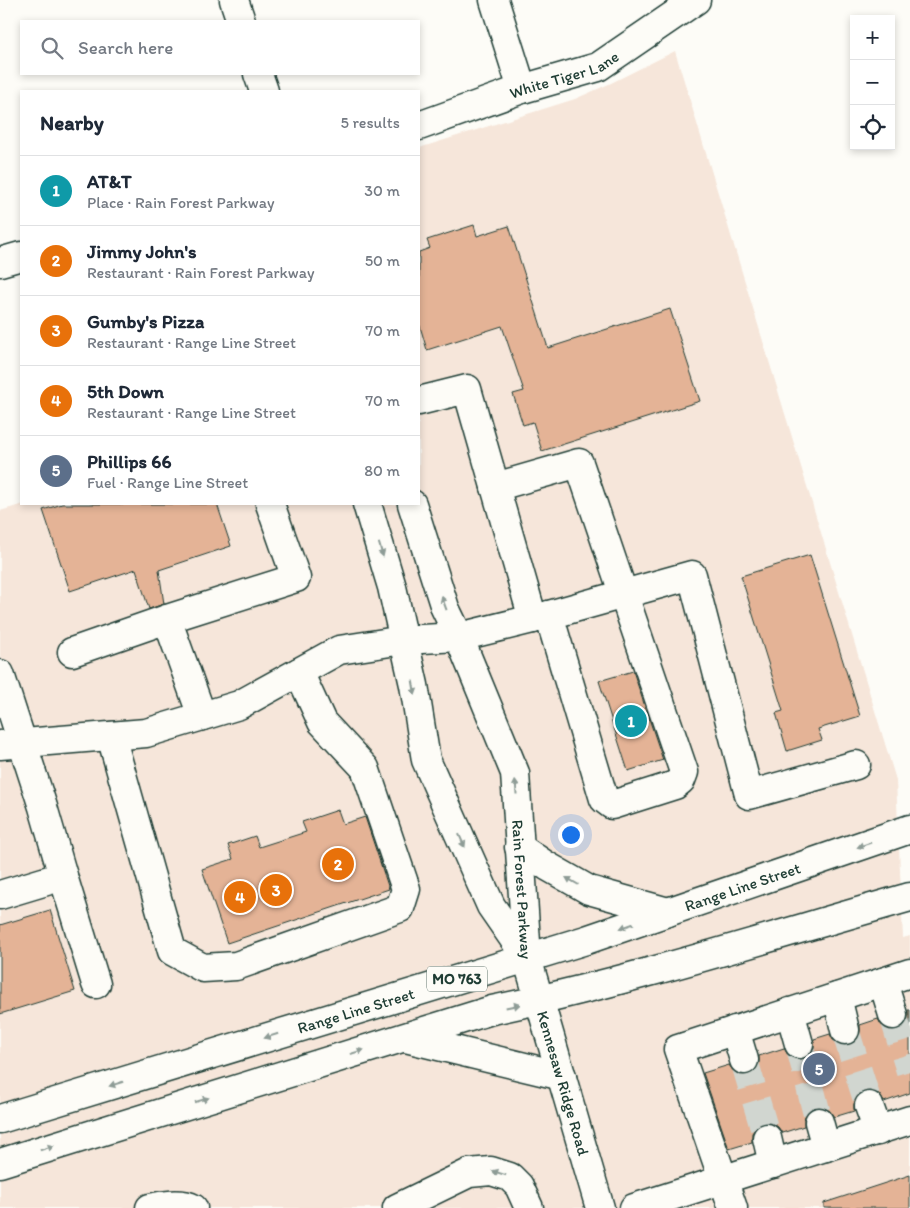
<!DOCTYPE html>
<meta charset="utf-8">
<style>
body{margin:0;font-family:Itim,sans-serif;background:#f6f6f7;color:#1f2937}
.controls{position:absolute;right:15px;top:15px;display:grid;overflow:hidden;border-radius:0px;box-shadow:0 2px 8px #0003}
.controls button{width:45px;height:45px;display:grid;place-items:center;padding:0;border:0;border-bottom:1px solid #e0e1e3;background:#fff;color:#1f2937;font:25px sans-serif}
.you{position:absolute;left:570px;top:834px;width:18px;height:18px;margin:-12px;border:4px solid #fff;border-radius:50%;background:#1a73e8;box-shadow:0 0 0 8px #1a73e833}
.badge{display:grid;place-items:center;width:32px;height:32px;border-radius:50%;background:#1f3d34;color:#fff;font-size:16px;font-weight:700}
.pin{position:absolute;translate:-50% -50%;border:2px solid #fff;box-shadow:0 1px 5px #0006}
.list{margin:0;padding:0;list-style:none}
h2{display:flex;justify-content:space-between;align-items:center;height:65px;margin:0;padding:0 20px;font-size:21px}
h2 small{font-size:16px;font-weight:400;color:#747a83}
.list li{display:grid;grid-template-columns:32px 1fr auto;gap:15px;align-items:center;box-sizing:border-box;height:70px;padding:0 20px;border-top:1px solid #e0e1e3}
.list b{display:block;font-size:19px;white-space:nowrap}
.list p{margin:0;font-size:16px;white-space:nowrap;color:#747a83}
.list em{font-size:16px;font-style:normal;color:#747a83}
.icon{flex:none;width:28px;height:28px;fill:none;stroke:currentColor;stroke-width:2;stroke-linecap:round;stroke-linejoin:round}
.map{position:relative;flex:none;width:910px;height:1208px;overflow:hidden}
.search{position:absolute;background:#fff;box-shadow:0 2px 8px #0003;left:20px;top:20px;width:400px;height:55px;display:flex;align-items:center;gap:12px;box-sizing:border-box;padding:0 18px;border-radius:0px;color:#747a83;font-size:19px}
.panel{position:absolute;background:#fff;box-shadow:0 2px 8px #0003;left:20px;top:90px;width:400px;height:415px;border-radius:0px}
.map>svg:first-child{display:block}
</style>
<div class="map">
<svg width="910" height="1208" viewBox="0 0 910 1208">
<rect width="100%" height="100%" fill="#fdfcf7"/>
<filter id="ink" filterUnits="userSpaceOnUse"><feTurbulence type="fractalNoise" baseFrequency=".02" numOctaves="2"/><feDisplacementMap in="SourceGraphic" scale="10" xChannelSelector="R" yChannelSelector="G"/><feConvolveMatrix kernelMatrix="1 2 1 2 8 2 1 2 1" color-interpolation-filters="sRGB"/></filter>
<g filter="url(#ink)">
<path fill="#f6e6da" d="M675 51 896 780 903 938 910 936V1208H0V511L24 504H419V148L575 99 609 84Z"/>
<g fill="#e4b396" stroke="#1f3d34">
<path d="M474 225 477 236 509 226 548 348 670 309 700 401 542 451 533 422 523 425 513 394 524 391 502 326 427 350 419 323V252L430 248 427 240Z"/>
<path d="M62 504H217L231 546 159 570 164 604 149 609 136 569 70 591 43 510Z"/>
<path d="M810 555 860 716 818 729 822 740 787 751 776 713 783 711 741 576Z"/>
<path d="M633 671 663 760 628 771 599 681Z"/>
<path d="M338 810 343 824 365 817 389 889 227 943 202 869 233 859 228 845 255 836 259 847 306 832 302 822Z"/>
<path d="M50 910 75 991 0 1014V925Z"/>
<path d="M908 1010H910V1093L884 1102 879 1094 871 1091H864L857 1096 854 1104V1111L834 1117 830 1111 823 1107H814L808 1111 804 1118V1126L782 1133 778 1127 772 1123H763L757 1126 752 1133V1142L729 1149 703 1073 729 1065 734 1072 740 1075H748L756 1070 759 1064V1056L784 1048 788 1055 795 1059H804L810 1055 814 1048V1039L830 1034 833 1040 840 1045H849L855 1042 860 1035V1025L878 1019 882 1026 889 1030H898L904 1026 908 1019Z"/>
<path d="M910 1175V1208H824V1203Z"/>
</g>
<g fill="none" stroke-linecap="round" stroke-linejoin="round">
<g stroke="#d1d6d0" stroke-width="28" stroke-dasharray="28 14" stroke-linecap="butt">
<path d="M893 1015 910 1071"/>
<path d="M845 1030 869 1106"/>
<path d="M799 1044 819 1122"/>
<path d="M744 1060 767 1138"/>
</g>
<g stroke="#1f3d34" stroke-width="31">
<g id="minor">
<path d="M234 0 241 21"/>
<path d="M494 0 522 89"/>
<path d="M258 74 264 91"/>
<path id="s1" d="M419 126 522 89 598 67 696 0"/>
<path d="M0 262 21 256"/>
<path d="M419 401 467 389 533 619"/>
<path d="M495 487 579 463 684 772 681 780 675 785 612 805 604 799 549 615"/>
<path d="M367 504 392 587 414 685 426 760 491 906 527 958"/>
<path id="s2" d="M412 504 445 608 459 637 515 773 527 958 600 1208"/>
<path d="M72 652 167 619"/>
<path d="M0 674 43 807 63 876 0 895"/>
<path d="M202 716 167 619 296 578 270 504"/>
<path d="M111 736 172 951 203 968 236 966 400 908 406 889 365 768 322 722 299 672"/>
<path d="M0 745 146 733 239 705 339 650 403 640 459 637 549 615 692 575 749 795 856 765"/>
<path d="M63 876 96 984"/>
<path d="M883 982 893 1015"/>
<path d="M837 997 845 1030"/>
<path d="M790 1012 799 1044"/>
<path d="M735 1030 744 1060"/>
<path d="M869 1106 878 1131"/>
<path d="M819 1122 826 1147"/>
<path d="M767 1138 773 1164"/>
<path d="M150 1208C161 1205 182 1202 193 1208"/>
<path d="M397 1208 469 1173 491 1171 510 1177 519 1186 529 1208"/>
<path d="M634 1208 910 1120"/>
<path d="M733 1208 678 1049 910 973"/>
</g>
</g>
<g stroke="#1f3d34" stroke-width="31">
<g id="major">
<path d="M519 847 547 866 589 890 668 912"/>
<path d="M405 1038 562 1076"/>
<path id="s3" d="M0 1119 586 940 910 829"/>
<path d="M0 1163 492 1010C632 981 772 936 910 897"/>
</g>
</g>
<use href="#minor" stroke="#fdfcf7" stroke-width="28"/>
<use href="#major" stroke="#fdfcf7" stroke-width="28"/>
</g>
<defs><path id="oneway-solid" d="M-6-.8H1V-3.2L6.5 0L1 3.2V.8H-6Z" transform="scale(1.25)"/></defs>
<g fill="#8e9c96">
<use href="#oneway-solid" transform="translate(381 550) rotate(73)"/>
<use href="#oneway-solid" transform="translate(444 603) rotate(-110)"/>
<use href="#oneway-solid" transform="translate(414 688) rotate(80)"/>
<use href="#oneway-solid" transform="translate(516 787) rotate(-94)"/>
<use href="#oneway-solid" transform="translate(462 841) rotate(66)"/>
<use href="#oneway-solid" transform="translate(864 845) rotate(161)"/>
<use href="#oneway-solid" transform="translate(572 881) rotate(-150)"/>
<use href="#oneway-solid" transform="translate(627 926) rotate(161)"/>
<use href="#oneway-solid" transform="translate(513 1006) rotate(-12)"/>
<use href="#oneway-solid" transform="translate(271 1036) rotate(163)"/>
<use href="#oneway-solid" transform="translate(357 1052) rotate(-17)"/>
<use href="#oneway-solid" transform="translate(116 1084) rotate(163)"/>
<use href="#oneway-solid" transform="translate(202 1100) rotate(-17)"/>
<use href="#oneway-solid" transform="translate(47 1148) rotate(-17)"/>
<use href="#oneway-solid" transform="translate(499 1173) rotate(-162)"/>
</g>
</g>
<g text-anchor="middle" stroke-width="4" stroke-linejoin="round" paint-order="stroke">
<rect fill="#fdfcf7" stroke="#62766e" stroke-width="1" x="427" y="966.5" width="60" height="25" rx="4"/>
<g font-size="15" font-weight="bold" fill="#1f3d34">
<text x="457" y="984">MO 763</text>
</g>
<g font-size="16" fill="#1f3d34" stroke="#fdfcf7">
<text dy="6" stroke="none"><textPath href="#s1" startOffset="154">White Tiger Lane</textPath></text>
<text dy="6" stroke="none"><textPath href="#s2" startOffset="405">Rain Forest Parkway</textPath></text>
<text dy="6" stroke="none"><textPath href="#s3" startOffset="778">Range Line Street</textPath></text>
<text dy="6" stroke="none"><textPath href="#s3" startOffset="372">Range Line Street</textPath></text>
<text dy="6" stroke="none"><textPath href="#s2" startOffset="604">Kennesaw Ridge Road</textPath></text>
</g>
</g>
</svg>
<div class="controls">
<button>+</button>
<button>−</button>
<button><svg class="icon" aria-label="locate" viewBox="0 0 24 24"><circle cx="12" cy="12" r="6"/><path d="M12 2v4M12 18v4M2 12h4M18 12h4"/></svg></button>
</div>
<div class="you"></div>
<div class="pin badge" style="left:631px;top:721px;background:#0f9aa8">1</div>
<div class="pin badge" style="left:338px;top:864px;background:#e8710a">2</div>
<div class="pin badge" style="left:276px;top:890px;background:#e8710a">3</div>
<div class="pin badge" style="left:240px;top:897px;background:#e8710a">4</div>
<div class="pin badge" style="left:819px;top:1069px;background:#5c6f8a">5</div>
<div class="search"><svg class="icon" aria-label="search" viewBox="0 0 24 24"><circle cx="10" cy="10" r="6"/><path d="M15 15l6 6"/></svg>Search here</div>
<section class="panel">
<h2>Nearby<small>5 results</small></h2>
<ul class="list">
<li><span class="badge" style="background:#0f9aa8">1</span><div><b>AT&amp;T</b><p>Place · Rain Forest Parkway</p></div><em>30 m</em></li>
<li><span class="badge" style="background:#e8710a">2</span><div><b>Jimmy John's</b><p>Restaurant · Rain Forest Parkway</p></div><em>50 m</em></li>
<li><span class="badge" style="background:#e8710a">3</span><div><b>Gumby's Pizza</b><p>Restaurant · Range Line Street</p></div><em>70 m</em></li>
<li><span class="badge" style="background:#e8710a">4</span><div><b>5th Down</b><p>Restaurant · Range Line Street</p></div><em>70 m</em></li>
<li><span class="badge" style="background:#5c6f8a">5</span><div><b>Phillips 66</b><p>Fuel · Range Line Street</p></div><em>80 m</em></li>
</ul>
</section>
</div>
